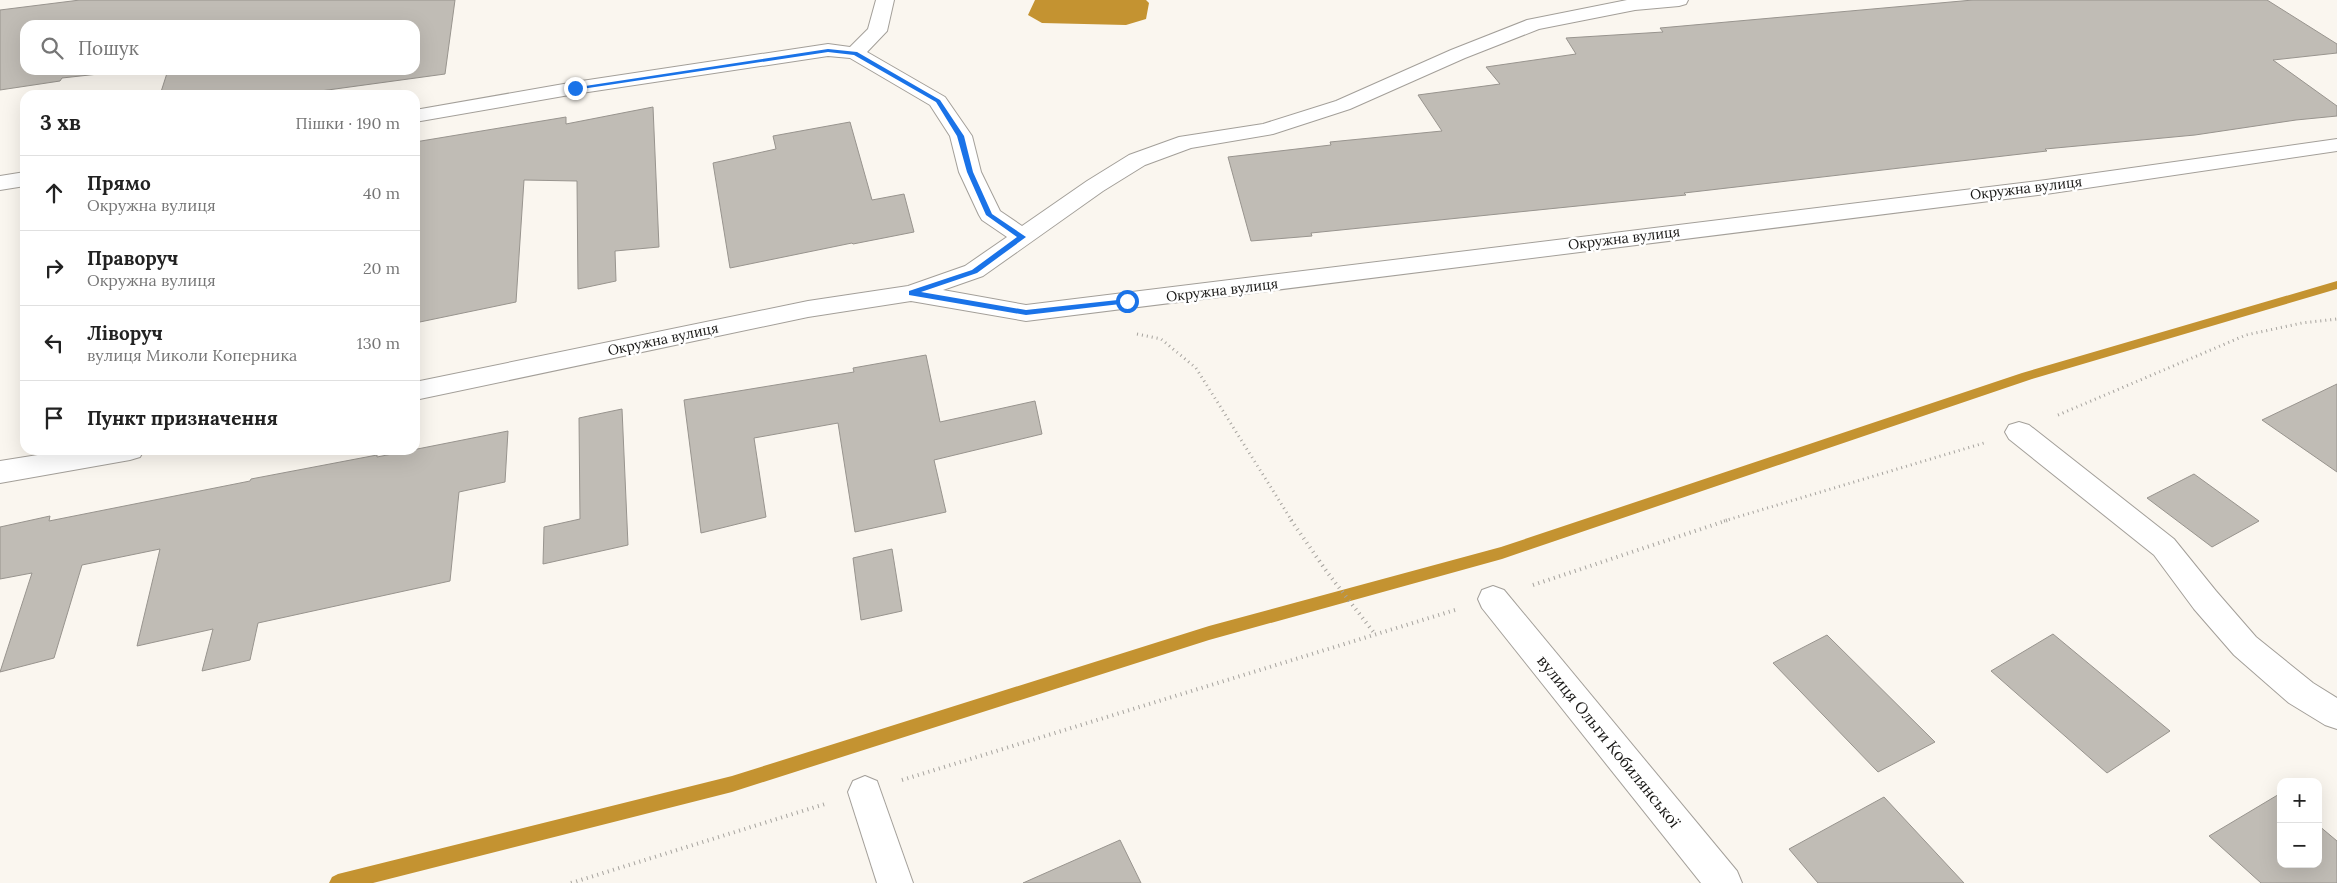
<!DOCTYPE html>
<html lang="uk">
<meta charset="utf-8">
<style>
body{margin:0;font-family:Lora,serif;background:#f6f6f6;color:#222}
.controls{position:absolute;right:15px;bottom:15px;display:grid;overflow:hidden;border-radius:10px;box-shadow:0 5px 20px #0002}
.controls button{width:45px;height:45px;display:grid;place-items:center;padding:0;border:0;border-bottom:1px solid #e0e0e0;background:#fff;color:#222;font:25px sans-serif}
.stop{position:absolute;width:15px;height:15px;margin:-11px;border:4px solid #1a73e8;border-radius:50%;background:#fff}
.stop.end{background:#1a73e8;border-color:#fff;box-shadow:0 1px 5px #0008}
.list{margin:0;padding:0;list-style:none}
h2{display:flex;justify-content:space-between;align-items:center;height:65px;margin:0;padding:0 20px;font-size:21px}
h2 small{font-size:16px;font-weight:400;color:#767676}
.list li{display:grid;grid-template-columns:32px 1fr auto;gap:15px;align-items:center;box-sizing:border-box;height:75px;padding:0 20px;border-top:1px solid #e0e0e0}
.list b{display:block;font-size:19px;white-space:nowrap}
.list p{margin:0;font-size:16px;white-space:nowrap;color:#767676}
.list em{font-size:16px;font-style:normal;color:#767676}
.icon{flex:none;width:28px;height:28px;fill:none;stroke:currentColor;stroke-width:2;stroke-linecap:round;stroke-linejoin:round}
.map{position:relative;flex:none;width:2337px;height:883px;overflow:hidden}
.search{position:absolute;background:#fff;box-shadow:0 5px 20px #0002;left:20px;top:20px;width:400px;height:55px;display:flex;align-items:center;gap:12px;box-sizing:border-box;padding:0 18px;border-radius:15px;color:#767676;font-size:19px}
.panel{position:absolute;background:#fff;box-shadow:0 5px 20px #0002;left:20px;top:90px;width:400px;height:365px;border-radius:15px}
.map>svg:first-child{display:block}
</style>
<div class="map">
<svg width="2337" height="883" viewBox="0 0 2337 883">
<rect width="100%" height="100%" fill="#faf6ef"/>
<path fill="#c49331" d="M1035 0H1146L1149 3 1146 19 1126 25 1042 23 1028 15Z"/>
<g fill="none" stroke-linecap="round" stroke-linejoin="round">
<path fill="#c49331" fill-rule="evenodd" d="M2337 281V289L2032 379 1502 559 1209 640 732 792 373 883H329L332 877 338 874 732 776 1209 626 1501 547 2022 373Z"/>
</g>
<g fill="#c0bcb5" stroke="#98948e">
<path d="M80 0H455L445 74 291 95H160L168 70H415V25H25V70H135L62 78 60 81 0 90V10Z"/>
<path d="M1973 0H2267L2337 44V53L2273 60 2337 106V116L2296 120 2195 135 2045 149 2047 151 1684 193 1686 195 1311 233 1312 236 1251 241 1228 157 1331 145 1330 142 1442 131 1418 95 1500 84 1486 67 1576 54 1566 38 1663 32 1660 28Z"/>
<path d="M653 107 659 247 615 251 616 281 578 289 577 181 524 180 516 302 415 323V142L566 117V124Z"/>
<path d="M850 122 872 200 904 194 914 232 853 244 852 243 730 268 713 163 776 149 773 136Z"/>
<path d="M926 355 940 422 1035 401 1042 434 934 460 946 512 855 532 838 423 754 438 766 517 701 533 684 400 854 372 853 368Z"/>
<path d="M2337 384V472L2262 420Z"/>
<path d="M622 409 628 545 543 564 544 527 580 519 579 418Z"/>
<path d="M508 431 505 482 459 492 450 581 258 623 250 660 202 671 213 629 137 646 160 549 82 565 54 658 0 672 32 573 0 579V527L50 516 49 521 250 481 251 479 377 455V457Z"/>
<path d="M2194 474 2259 521 2212 547 2147 498Z"/>
<path d="M892 549 902 611 861 620 853 558Z"/>
<path d="M2053 634 2170 731 2107 773 1991 671Z"/>
<path d="M1827 635 1935 742 1878 772 1773 663Z"/>
<path d="M2281 793V864H2318V825L2337 841V883H2261L2209 836Z"/>
<path d="M1884 797 1964 883H1818L1789 849Z"/>
<path d="M1120 840 1141 883H1023Z"/>
</g>
<g fill="none" stroke-linecap="round" stroke-linejoin="round">
<g stroke="#a39f99" stroke-width="2">
<g id="street">
<path d="M876 0H894L887 31 867 52 945 97 972 136 981 172 1000 211 1022 226 1087 181 1129 155 1179 137 1263 124 1336 101 1451 50 1527 20 1627 0H1688L1686 4 1679 6 1635 10 1539 29 1465 58 1350 109 1273 134 1191 148 1145 165 1103 191 983 276 943 290 1026 305 2046 180 2337 139V151L2046 194 1026 321 911 301 808 317 415 400V382L808 301 908 286 965 266 1007 237 982 220 979 215 959 172 950 136 930 105 850 58 828 56 575 94 415 122V110L575 82 828 44 850 47 868 29Z"/>
<path d="M25 172V186L0 190V176Z"/>
<path d="M2019 422 2029 425 2174 539 2216 591 2256 637 2313 683 2337 698V729L2325 725 2289 703 2234 655 2194 609 2154 555 2009 439 2005 432 2009 425Z"/>
<path d="M69 450H144L140 457 130 460 0 483V461Z"/>
<path d="M1493 586 1504 590 1737 871 1742 883H1701L1482 608 1478 599 1482 590Z"/>
<path d="M865 776 877 781 913 883H877L848 792 853 781Z"/>
</g>
</g>
<g stroke="#a6a39e" stroke-width="3" stroke-dasharray="1 4" stroke-linecap="butt">
<path d="M1137 334 1161 339 1196 368 1292 521"/>
<path d="M2058 415 2246 335 2302 323 2337 319"/>
<path d="M1724 521 1984 443"/>
</g>
<g stroke="#a6a39e" stroke-width="4" stroke-dasharray="1 4.5" stroke-linecap="butt">
<path d="M1291 520 1327 572 1375 634"/>
<path d="M1533 585 1728 520"/>
<path d="M902 780 1455 610"/>
<path d="M571 883 825 804"/>
</g>
<use href="#street" fill="#fff" fill-rule="evenodd"/>
</g>
<path fill="#1a73e8" d="M828 49 857 52 940 100 964 136 973 172 992 214 1026 237 977 273 921 292 1026 310 1127 299 1129 300V303L1026 315 909 295V291L972 270 1017 237 986 215 967 172 957 136 936 102 854 55 828 52 575 90 572 88Z"/>
<g text-anchor="middle" stroke-width="5" stroke-linejoin="round" paint-order="stroke">
<g font-size="14" fill="#191816" stroke="#fff">
<text transform="translate(2026 188) rotate(-7)" y="5">Окружна вулиця</text>
<text transform="translate(1624 238) rotate(-7)" y="5">Окружна вулиця</text>
<text transform="translate(1222 290) rotate(-7)" y="5">Окружна вулиця</text>
<text transform="translate(663 339) rotate(-12)" y="5">Окружна вулиця</text>
</g>
<g font-size="16" fill="#191816" stroke="#fff">
<text transform="translate(1609 741) rotate(51)" y="6">вулиця Ольги Кобилянської</text>
</g>
</g>
</svg>
<div class="controls">
<button>+</button>
<button>−</button>
</div>
<div class="stop" style="left:1127px;top:301px"></div>
<div class="stop end" style="left:575px;top:88px"></div>
<div class="search"><svg class="icon" aria-label="search" viewBox="0 0 24 24"><circle cx="10" cy="10" r="6"/><path d="M15 15l6 6"/></svg>Пошук</div>
<section class="panel">
<h2>3 хв<small>Пішки · 190 m</small></h2>
<ul class="list">
<li><svg class="icon" aria-label="ahead" viewBox="0 0 24 24"><path d="M12 20V5M6 11l6-6 6 6"/></svg><div><b>Прямо</b><p>Окружна вулиця</p></div><em>40 m</em></li>
<li><svg class="icon" aria-label="right" viewBox="0 0 24 24"><path d="M7 20v-9h11M14 6l5 5-5 5"/></svg><div><b>Праворуч</b><p>Окружна вулиця</p></div><em>20 m</em></li>
<li><svg class="icon" aria-label="left" viewBox="0 0 24 24"><path d="M17 20v-9H6M10 6l-5 5 5 5"/></svg><div><b>Ліворуч</b><p>вулиця Миколи Коперника</p></div><em>130 m</em></li>
<li><svg class="icon" aria-label="arrive" viewBox="0 0 24 24"><path d="M6 21V4h12l-3 4 3 4H6"/></svg><div><b>Пункт призначення</b></div></li>
</ul>
</section>
</div>
